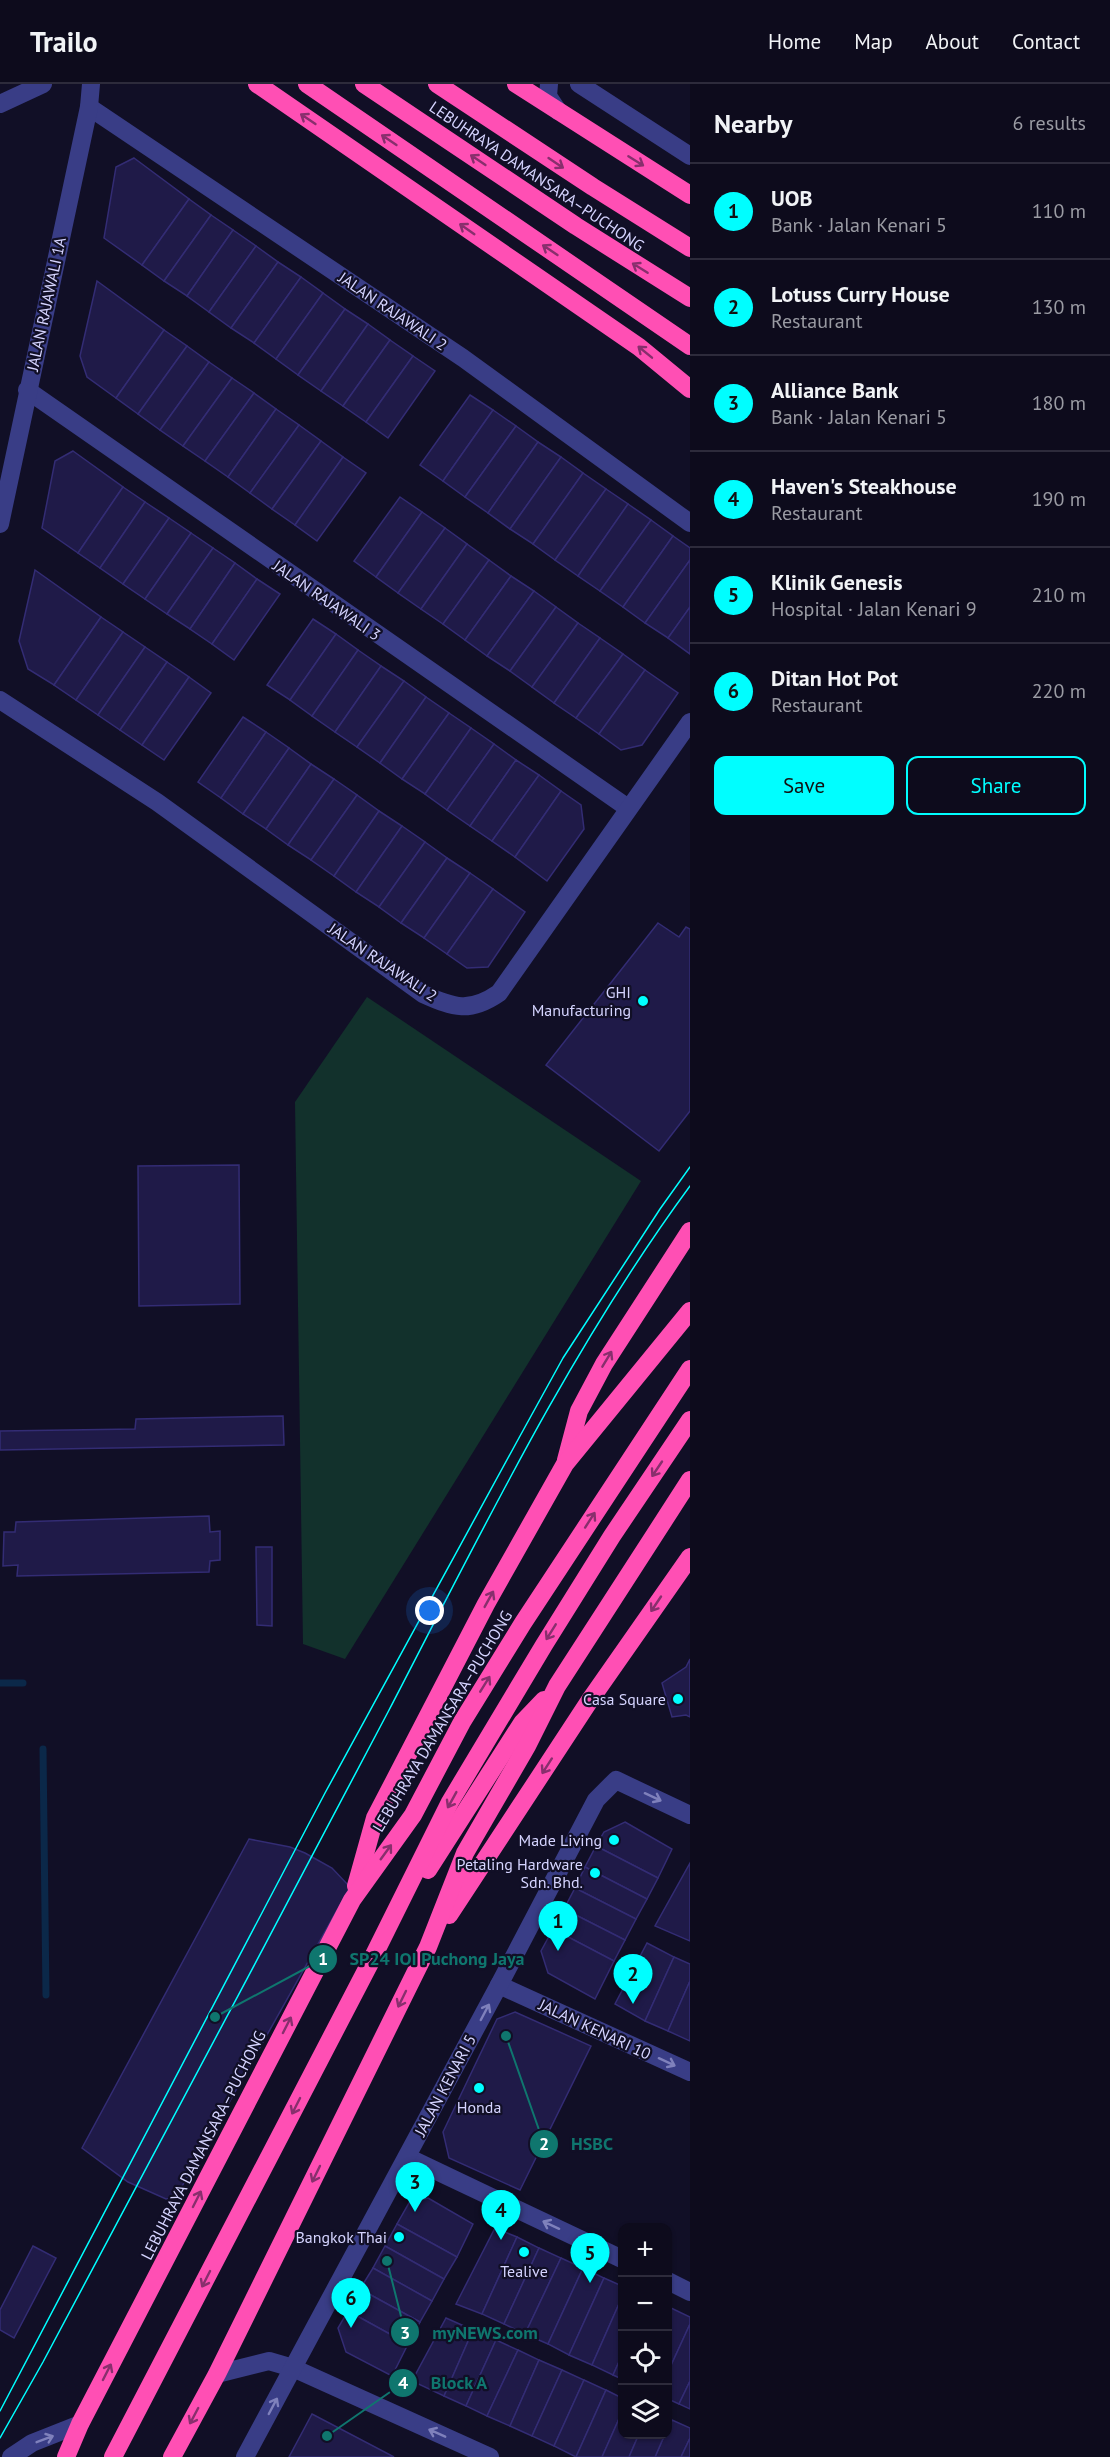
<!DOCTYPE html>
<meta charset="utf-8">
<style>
body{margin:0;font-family:"PT Sans",sans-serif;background:#1b1929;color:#f1f3f6}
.controls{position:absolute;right:18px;bottom:18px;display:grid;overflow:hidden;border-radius:12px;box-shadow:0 2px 4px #0004}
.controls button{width:54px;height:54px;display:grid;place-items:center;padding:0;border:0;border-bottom:2px solid #2d2b3b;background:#0d0b1c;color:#f1f3f6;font:30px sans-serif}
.you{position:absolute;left:430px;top:1527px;width:21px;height:21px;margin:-15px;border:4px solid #fff;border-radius:50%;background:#1a73e8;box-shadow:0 0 0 9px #1a73e833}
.badge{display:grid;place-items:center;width:39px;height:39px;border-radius:50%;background:#00feff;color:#111;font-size:20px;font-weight:700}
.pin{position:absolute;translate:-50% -50px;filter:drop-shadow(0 2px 3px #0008)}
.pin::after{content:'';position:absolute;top:32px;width:21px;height:18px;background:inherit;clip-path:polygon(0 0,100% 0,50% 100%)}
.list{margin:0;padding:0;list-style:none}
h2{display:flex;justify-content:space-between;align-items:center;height:78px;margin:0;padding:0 24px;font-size:26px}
h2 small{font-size:20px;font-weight:400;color:#9a9ba3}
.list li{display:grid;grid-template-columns:39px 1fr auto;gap:18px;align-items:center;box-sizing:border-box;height:96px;padding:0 24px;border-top:2px solid #2d2b3b}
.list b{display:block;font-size:22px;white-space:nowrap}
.list p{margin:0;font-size:20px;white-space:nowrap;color:#9a9ba3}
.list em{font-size:20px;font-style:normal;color:#9a9ba3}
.actions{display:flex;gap:12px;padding:18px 24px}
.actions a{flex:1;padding:14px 0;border:2px solid #00feff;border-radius:12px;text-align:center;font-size:21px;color:#00feff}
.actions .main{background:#00feff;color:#111}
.icon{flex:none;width:33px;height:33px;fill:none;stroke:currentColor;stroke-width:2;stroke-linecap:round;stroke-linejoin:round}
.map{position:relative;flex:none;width:690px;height:2373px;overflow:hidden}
header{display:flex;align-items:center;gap:36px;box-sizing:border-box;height:84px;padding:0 30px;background:#0d0b1c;border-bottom:2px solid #2d2b3b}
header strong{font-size:28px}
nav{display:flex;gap:33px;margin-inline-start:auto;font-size:21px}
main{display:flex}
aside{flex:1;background:#0d0b1c}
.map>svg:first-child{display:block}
</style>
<header>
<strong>Trailo</strong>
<nav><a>Home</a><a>Map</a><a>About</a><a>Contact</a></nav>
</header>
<main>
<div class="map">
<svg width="690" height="2373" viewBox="0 0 690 2373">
<rect width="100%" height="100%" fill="#110f26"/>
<path fill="#12312c" d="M367 913 641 1097 345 1575 303 1560 295 1018Z"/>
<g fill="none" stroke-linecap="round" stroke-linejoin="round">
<g stroke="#0b2849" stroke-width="7">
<path d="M0 1599H23"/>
<path d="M43 1665 46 1911"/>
</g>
</g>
<g fill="#1f1a48" stroke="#332c74" stroke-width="1.5">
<path d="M134 74 189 115 142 181 104 154 116 83Z"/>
<path d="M189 115 211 131 164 197 142 181Z"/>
<path d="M211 131 233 146 187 212 164 197Z"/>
<path d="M233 146 256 162 209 228 187 212Z"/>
<path d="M256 162 278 178 231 244 209 228Z"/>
<path d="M278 178 301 193 254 259 231 244Z"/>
<path d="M301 193 323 209 276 275 254 259Z"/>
<path d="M97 197 164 246 116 314 87 293 80 272Z"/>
<path d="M323 209 345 225 298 291 276 275Z"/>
<path d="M345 225 368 240 321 307 298 291Z"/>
<path d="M368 240 390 256 343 322 321 307Z"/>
<path d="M164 246 187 262 138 330 116 314Z"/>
<path d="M390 256 413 272 366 338 343 322Z"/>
<path d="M187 262 209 278 160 346 138 330Z"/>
<path d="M413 272 435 287 388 354 366 338Z"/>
<path d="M209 278 232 294 183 362 160 346Z"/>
<path d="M232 294 254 309 205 377 183 362Z"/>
<path d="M254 309 276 325 228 393 205 377Z"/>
<path d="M470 311 493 326 443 397 420 381Z"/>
<path d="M276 325 299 341 250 409 228 393Z"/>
<path d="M493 326 516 342 465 413 443 397Z"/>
<path d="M299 341 321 357 272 425 250 409Z"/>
<path d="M516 342 538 358 488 429 465 413Z"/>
<path d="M321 357 343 373 295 441 272 425Z"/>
<path d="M538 358 561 373 510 445 488 429Z"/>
<path d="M73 367 123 403 78 469 42 444 55 377Z"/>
<path d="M343 373 366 389 317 457 295 441Z"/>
<path d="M561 373 583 389 533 460 510 445Z"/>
<path d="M583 389 606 405 555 476 533 460Z"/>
<path d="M123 403 145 418 100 484 78 469Z"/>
<path d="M606 405 628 420 578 492 555 476Z"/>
<path d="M400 413 422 428 376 493 354 477Z"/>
<path d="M145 418 169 434 123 500 100 484Z"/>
<path d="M628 420 651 436 600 507 578 492Z"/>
<path d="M422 428 445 444 398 509 376 493Z"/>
<path d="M169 434 191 449 145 515 123 500Z"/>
<path d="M651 436 673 452 623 523 600 507Z"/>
<path d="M445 444 467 460 421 525 398 509Z"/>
<path d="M191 449 213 464 167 530 145 515Z"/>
<path d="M673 452 690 464V476L645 539 623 523Z"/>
<path d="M467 460 489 476 443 540 421 525Z"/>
<path d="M213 464 235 479 190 545 167 530Z"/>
<path d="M489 476 511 492 465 556 443 540Z"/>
<path d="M690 476V523L668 554 645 539Z"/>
<path d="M235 479 257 495 212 560 190 545Z"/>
<path d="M35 486 101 533 54 601 28 585 19 557Z"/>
<path d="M511 492 534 507 487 572 465 556Z"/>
<path d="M257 495 280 510 234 576 212 560Z"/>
<path d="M534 507 556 523 510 587 487 572Z"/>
<path d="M556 523 578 539 532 603 510 587Z"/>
<path d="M690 523V570L668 554Z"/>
<path d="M101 533 123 548 76 616 54 601Z"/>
<path d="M313 535 336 550 290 616 267 601Z"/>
<path d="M578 539 600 554 554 619 532 603Z"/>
<path d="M123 548 145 563 98 631 76 616Z"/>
<path d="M336 550 358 566 312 632 290 616Z"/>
<path d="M600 554 623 570 576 634 554 619Z"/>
<path d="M145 563 167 578 120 646 98 631Z"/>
<path d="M358 566 381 582 335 648 312 632Z"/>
<path d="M623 570 645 586 599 650 576 634Z"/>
<path d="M167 578 189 593 142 661 120 646Z"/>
<path d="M381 582 404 597 357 663 335 648Z"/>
<path d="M645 586 678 609 642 661 621 666 599 650Z"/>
<path d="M189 593 211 609 164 676 142 661Z"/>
<path d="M404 597 426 613 380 679 357 663Z"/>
<path d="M426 613 449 629 402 695 380 679Z"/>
<path d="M449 629 471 644 425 710 402 695Z"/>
<path d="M243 633 266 648 221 714 198 698Z"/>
<path d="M471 644 494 660 447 726 425 710Z"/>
<path d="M266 648 289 664 243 730 221 714Z"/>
<path d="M494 660 516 676 470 742 447 726Z"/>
<path d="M289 664 311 680 266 745 243 730Z"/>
<path d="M516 676 539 691 492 757 470 742Z"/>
<path d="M311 680 334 695 288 761 266 745Z"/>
<path d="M539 691 561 707 515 773 492 757Z"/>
<path d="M334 695 357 711 311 776 288 761Z"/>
<path d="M561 707 581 721 584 745 547 797 515 773Z"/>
<path d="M357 711 379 727 334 792 311 776Z"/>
<path d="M379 727 402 742 356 808 334 792Z"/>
<path d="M402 742 425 758 379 823 356 808Z"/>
<path d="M425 758 447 774 401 839 379 823Z"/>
<path d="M447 774 470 789 424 854 401 839Z"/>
<path d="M470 789 493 805 447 870 424 854Z"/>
<path d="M493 805 525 828 488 883 467 884 447 870Z"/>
<path d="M658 839 679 853 686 843 690 845V1027L659 1067 546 981Z"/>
<path d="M239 1081 240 1220 139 1222 138 1082Z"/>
<path d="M283 1332 284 1361 0 1366V1347L135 1345 136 1335Z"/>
<path d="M209 1432 210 1448 220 1447V1476L210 1477 209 1488 17 1492 18 1481 3 1482 4 1448H15L16 1438Z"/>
<path d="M256 1463H272V1542L257 1541Z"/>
<path d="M690 1575V1633L686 1631 672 1633 662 1599 686 1583Z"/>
<path d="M625 1738 672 1765 658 1794 596 1762 604 1748Z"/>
<path d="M249 1755 290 1763 305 1769 332 1784 350 1803 176 2113 166 2115 128 2098 82 2064Z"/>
<path d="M596 1762 658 1794 647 1815 585 1783Z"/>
<path d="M690 1779V1857L655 1842Z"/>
<path d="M585 1783 647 1815 636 1835 575 1804Z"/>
<path d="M575 1804 636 1835 625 1856 564 1825Z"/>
<path d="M564 1825 625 1856 614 1877 553 1845Z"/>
<path d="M553 1845 614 1877 595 1915 548 1889 541 1867Z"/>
<path d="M647 1859 674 1873 645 1937 615 1920Z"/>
<path d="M674 1873 690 1880V1897L668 1947 645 1937Z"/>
<path d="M690 1897V1957L668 1947Z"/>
<path d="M515 1928 591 1962 520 2106 449 2074 443 2048 497 1935Z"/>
<path d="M428 2114 473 2140 457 2173 397 2140 409 2119Z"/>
<path d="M397 2140 457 2173 444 2195 385 2162Z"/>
<path d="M495 2144 517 2153 482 2230 456 2220Z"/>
<path d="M517 2153 539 2164 504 2240 482 2230Z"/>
<path d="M33 2162 56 2174 14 2254 0 2246V2226Z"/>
<path d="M385 2162 444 2195 432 2217 373 2184Z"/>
<path d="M539 2164 561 2174 525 2250 504 2240Z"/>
<path d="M561 2174 583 2184 548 2260 525 2250Z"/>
<path d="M373 2184 432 2217 420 2238 360 2205Z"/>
<path d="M583 2184 604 2194 569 2271 548 2260Z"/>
<path d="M604 2194 622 2202V2213L592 2281 569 2271Z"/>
<path d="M360 2205 420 2238 408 2260 348 2227Z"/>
<path d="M622 2213V2271L613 2291 592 2281Z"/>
<path d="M671 2224 690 2233V2240L668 2288V2230Z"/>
<path d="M348 2227 408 2260 392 2292 346 2268 338 2244Z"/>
<path d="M446 2234 473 2246 444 2312 412 2297Z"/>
<path d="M690 2240V2297L679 2320 668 2315V2288Z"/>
<path d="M473 2246 496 2256 466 2322 444 2312Z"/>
<path d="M496 2256 518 2266 487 2332 466 2322Z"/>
<path d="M518 2266 539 2276 510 2342 487 2332Z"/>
<path d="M622 2271V2295L613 2291Z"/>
<path d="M539 2276 562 2286 532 2352 510 2342Z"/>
<path d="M562 2286 584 2296 554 2362 532 2352Z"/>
<path d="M584 2296 606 2306 576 2373 554 2362Z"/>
<path d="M690 2297V2325L679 2320Z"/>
<path d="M606 2306 622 2314V2328L602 2373H576Z"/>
<path d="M622 2328V2350H639L629 2373H602Z"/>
<path d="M312 2330 394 2373H289Z"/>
<path d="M672 2336 690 2344V2354L681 2373H655L665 2350H668Z"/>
<path d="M639 2350H665L655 2373H629Z"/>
<path d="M690 2354V2373H681Z"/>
</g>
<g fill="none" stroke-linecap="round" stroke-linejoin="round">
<g stroke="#393d86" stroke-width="18">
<path d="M549 0 548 12 558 27"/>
<path d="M579 0 690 72"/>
<path d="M0 20 43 0"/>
<path d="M89 23 463 274 690 439"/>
<path d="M27 306 628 724"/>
<path d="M0 440 89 23 91 0"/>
<path d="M0 616 157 718 423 910C454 924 470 929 499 909L690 638"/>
<path d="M499 1901 690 1988"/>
<path d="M407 2073 622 2175"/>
<path d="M668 2197 690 2208"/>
<path d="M217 2290 269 2277 293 2284 490 2373"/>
<path d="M11 2373 32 2359 80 2340"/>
<path d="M245 2373 499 1901 596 1716 616 1696 690 1731"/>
</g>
<g stroke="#ff4fb4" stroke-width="18">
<path d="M257 0 639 263 690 305"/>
<path d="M307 0 690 262"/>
<path d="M364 0 576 142 690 214"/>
<path d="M437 0 593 103 690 164"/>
<path d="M516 0 690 111"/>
<path d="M566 1376 579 1327 604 1280 690 1147"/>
<path d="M428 1786 522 1639 544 1616"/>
<path d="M356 1802 375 1734 486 1520 565 1380 690 1227"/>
<path d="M449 1831 590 1616 690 1473"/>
<path d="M66 2373 80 2340 352 1816 413 1731 462 1638 523 1539 690 1285"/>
<path d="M113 2373 371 1877 450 1718 544 1561 612 1452 690 1336"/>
<path d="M172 2373 217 2290 428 1863 465 1769 527 1662 557 1602 690 1396"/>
</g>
<g stroke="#00feff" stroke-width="1.5">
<path d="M0 2327 325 1709 520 1352 563 1274 660 1125 690 1083"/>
<path d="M0 2354 43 2278C158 2062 274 1845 388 1628 481 1449 570 1265 690 1102"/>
</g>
</g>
<defs><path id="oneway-shaft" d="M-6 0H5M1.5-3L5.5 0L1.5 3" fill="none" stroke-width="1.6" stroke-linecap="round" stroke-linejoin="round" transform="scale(1.5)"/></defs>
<g stroke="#882f6d">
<use href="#oneway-shaft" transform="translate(308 35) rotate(-146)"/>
<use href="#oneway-shaft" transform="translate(389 56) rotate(-146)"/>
<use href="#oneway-shaft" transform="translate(478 76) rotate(-146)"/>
<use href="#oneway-shaft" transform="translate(636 77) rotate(32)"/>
<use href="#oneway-shaft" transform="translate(556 79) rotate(34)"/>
<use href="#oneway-shaft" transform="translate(467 145) rotate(-145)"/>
<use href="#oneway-shaft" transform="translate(550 166) rotate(-146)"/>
<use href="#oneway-shaft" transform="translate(640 184) rotate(-148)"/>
<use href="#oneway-shaft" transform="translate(645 268) rotate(-141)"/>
<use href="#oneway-shaft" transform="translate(607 1275) rotate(-59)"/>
<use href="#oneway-shaft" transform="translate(657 1385) rotate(124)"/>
<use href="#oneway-shaft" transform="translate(590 1436) rotate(-57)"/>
<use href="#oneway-shaft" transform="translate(489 1515) rotate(-61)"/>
<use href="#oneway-shaft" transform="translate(656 1520) rotate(124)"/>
<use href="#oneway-shaft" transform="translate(551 1548) rotate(122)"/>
<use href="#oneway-shaft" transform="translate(485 1600) rotate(-58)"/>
<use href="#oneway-shaft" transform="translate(547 1682) rotate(123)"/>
<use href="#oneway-shaft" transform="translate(452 1716) rotate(119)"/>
<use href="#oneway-shaft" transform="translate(386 1768) rotate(-54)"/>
<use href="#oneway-shaft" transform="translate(402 1915) rotate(116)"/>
<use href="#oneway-shaft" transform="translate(287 1941) rotate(-63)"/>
<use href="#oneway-shaft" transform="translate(296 2022) rotate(117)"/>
<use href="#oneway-shaft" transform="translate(316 2090) rotate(116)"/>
<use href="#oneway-shaft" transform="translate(197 2115) rotate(-63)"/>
<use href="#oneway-shaft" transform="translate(206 2195) rotate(117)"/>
<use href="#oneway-shaft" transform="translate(107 2288) rotate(-63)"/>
<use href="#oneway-shaft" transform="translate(194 2332) rotate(118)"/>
</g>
<g stroke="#7f81bc">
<use href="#oneway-shaft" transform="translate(653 1713) rotate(25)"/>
<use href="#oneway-shaft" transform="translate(485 1928) rotate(-62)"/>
<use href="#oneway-shaft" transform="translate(667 1978) rotate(25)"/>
<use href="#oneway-shaft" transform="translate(551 2141) rotate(-155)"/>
<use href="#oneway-shaft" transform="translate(273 2322) rotate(-62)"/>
<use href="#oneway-shaft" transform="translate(437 2349) rotate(-156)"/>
<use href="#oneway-shaft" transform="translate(45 2355) rotate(-21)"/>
</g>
<g fill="#00feff" stroke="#110f26" stroke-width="2">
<circle cx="643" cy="917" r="6"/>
<circle cx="678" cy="1615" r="6"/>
<circle cx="614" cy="1756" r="6"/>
<circle cx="595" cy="1789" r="6"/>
<circle cx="479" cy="2004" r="6"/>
<circle cx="399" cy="2153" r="6"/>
<circle cx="524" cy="2168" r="6"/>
</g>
<g text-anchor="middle" stroke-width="4.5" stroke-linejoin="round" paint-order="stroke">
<g font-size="16" fill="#d5d4ff" stroke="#110f26">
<text transform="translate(537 92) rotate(34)" y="6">LEBUHRAYA DAMANSARA–PUCHONG</text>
<text transform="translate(46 220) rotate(-78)" y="6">JALAN RAJAWALI 1A</text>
<text transform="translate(393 227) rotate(34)" y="6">JALAN RAJAWALI 2</text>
<text transform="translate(327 516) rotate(35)" y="6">JALAN RAJAWALI 3</text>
<text transform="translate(383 878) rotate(34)" y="6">JALAN RAJAWALI 2</text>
<text transform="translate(442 1637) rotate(-59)" y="6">LEBUHRAYA DAMANSARA–PUCHONG</text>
<text transform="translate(595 1945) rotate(25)" y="6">JALAN KENARI 10</text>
<text transform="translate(445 2001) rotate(-62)" y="6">JALAN KENARI 5</text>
<text transform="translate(203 2061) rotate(-63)" y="6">LEBUHRAYA DAMANSARA–PUCHONG</text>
</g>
<g font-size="16" fill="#d5d4ff" stroke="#110f26" text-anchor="end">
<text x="631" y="914">GHI<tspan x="631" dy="18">Manufacturing</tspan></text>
<text x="666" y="1621">Casa Square</text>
<text x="602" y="1762">Made Living</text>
<text x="583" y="1786">Petaling Hardware<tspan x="583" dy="18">Sdn. Bhd.</tspan></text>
<text x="479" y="2029" text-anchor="middle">Honda</text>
<text x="387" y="2159">Bangkok Thai</text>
<text x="524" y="2193" text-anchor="middle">Tealive</text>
</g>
</g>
<path fill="none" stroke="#0f766e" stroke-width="2" d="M215 1933L323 1875M506 1952L544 2060M387 2177L405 2248M327 2352L403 2299"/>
<g fill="#0f766e" stroke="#110f26" stroke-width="2">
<circle cx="215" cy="1933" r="6"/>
<circle cx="506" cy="1952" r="6"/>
<circle cx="387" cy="2177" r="6"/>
<circle cx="327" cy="2352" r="6"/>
<circle cx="323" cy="1875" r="15"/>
<circle cx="544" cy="2060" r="15"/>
<circle cx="405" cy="2248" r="15"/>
<circle cx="403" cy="2299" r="15"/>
</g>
<g font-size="18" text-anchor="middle" font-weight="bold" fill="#fff">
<text x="323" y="1881">1</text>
<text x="544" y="2066">2</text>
<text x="405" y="2255">3</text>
<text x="403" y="2305">4</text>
</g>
<g font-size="18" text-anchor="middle" font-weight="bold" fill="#0f766e" stroke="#110f26" stroke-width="4.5" stroke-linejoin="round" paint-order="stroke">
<text x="437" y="1881">SP24 IOI Puchong Jaya</text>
<text x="592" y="2066">HSBC</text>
<text x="485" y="2255">myNEWS.com</text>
<text x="459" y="2305">Block A</text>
</g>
</svg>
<div class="controls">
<button>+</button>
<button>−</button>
<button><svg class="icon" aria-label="locate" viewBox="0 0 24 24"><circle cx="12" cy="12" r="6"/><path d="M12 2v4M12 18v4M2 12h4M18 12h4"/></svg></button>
<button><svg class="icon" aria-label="layers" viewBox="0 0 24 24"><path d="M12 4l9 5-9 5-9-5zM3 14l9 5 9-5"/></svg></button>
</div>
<div class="you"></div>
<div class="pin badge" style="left:558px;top:1867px">1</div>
<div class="pin badge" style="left:633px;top:1920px">2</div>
<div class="pin badge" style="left:415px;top:2128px">3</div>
<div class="pin badge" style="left:501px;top:2156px">4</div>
<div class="pin badge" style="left:590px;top:2199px">5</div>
<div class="pin badge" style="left:351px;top:2244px">6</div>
</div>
<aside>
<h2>Nearby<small>6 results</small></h2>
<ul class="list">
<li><span class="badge">1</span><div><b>UOB</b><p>Bank · Jalan Kenari 5</p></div><em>110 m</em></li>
<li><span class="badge">2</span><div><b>Lotuss Curry House</b><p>Restaurant</p></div><em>130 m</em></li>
<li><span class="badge">3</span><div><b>Alliance Bank</b><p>Bank · Jalan Kenari 5</p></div><em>180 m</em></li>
<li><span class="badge">4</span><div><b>Haven's Steakhouse</b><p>Restaurant</p></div><em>190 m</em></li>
<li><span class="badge">5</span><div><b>Klinik Genesis</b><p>Hospital · Jalan Kenari 9</p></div><em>210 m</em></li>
<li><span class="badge">6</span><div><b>Ditan Hot Pot</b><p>Restaurant</p></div><em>220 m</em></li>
</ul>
<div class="actions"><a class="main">Save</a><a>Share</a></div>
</aside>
</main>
